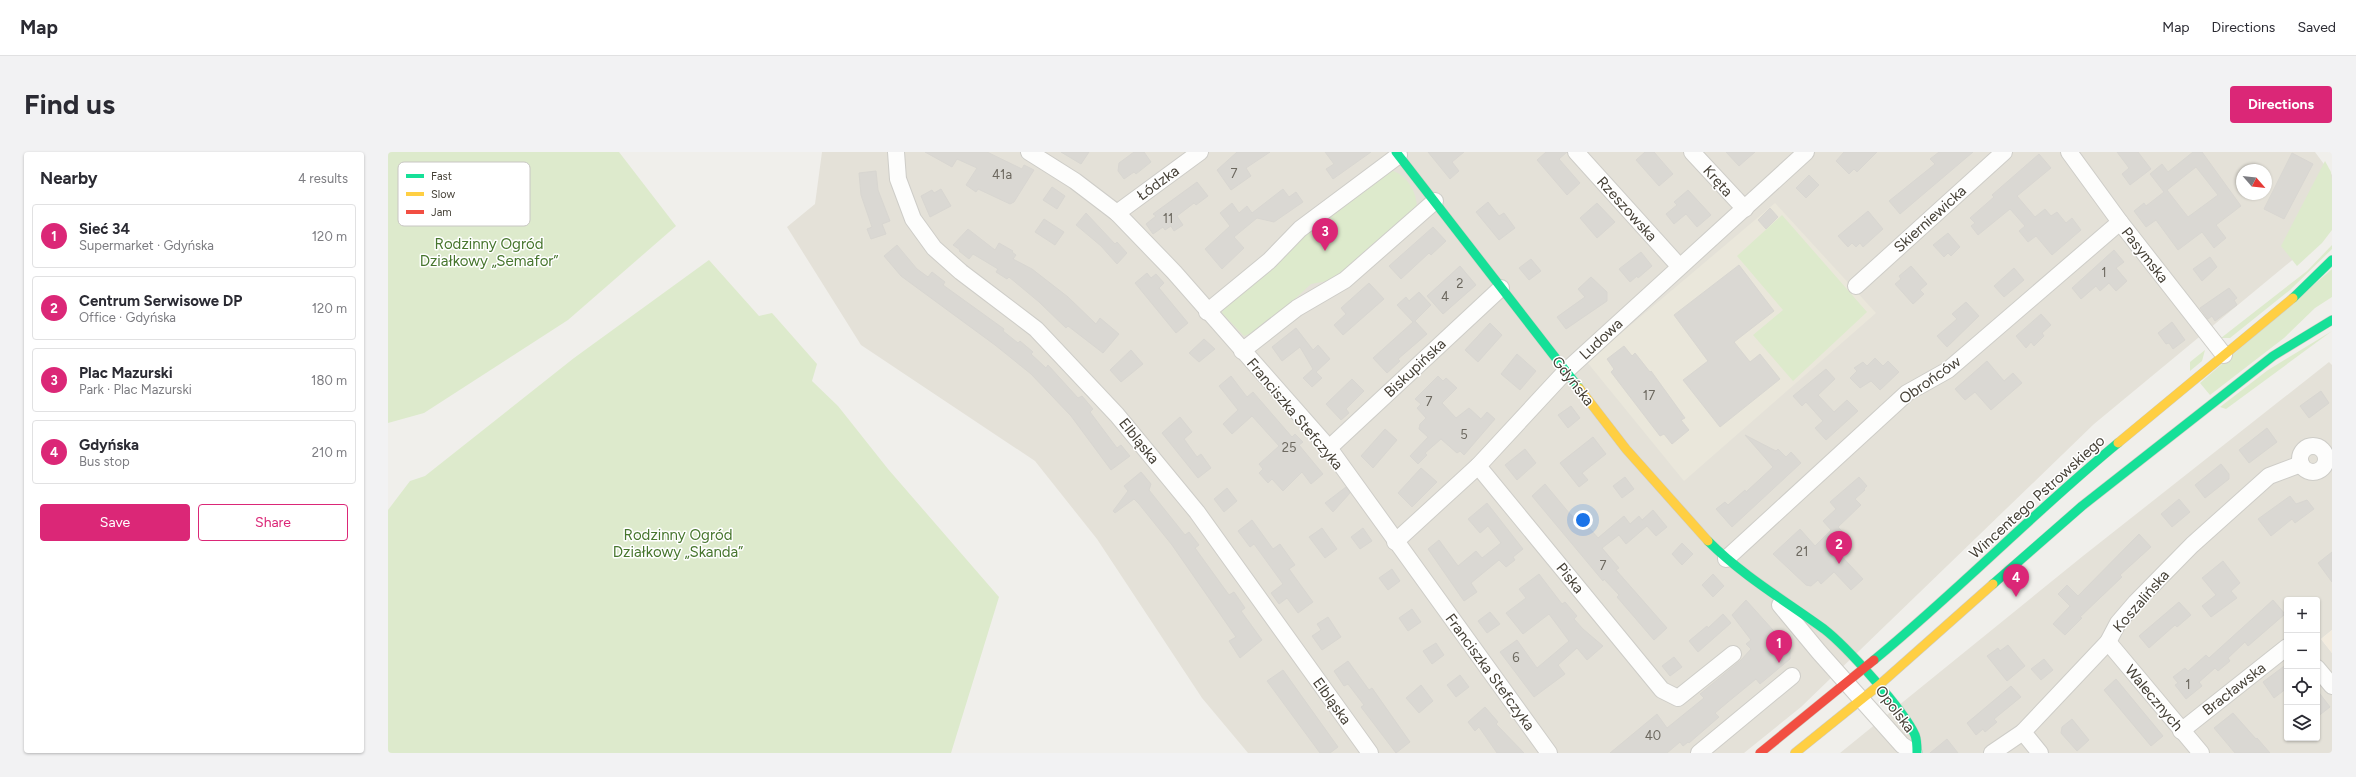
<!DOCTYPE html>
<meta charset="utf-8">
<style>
body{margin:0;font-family:Figtree,sans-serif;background:#f2f2f3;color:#2b2b33}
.controls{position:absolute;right:12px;bottom:12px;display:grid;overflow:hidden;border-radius:4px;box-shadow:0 1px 3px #0004}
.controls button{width:36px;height:36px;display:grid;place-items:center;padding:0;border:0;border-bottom:1px solid #e1e1e2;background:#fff;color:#2b2b33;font:20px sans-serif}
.compass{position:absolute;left:1848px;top:12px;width:36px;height:36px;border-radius:50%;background:#fff;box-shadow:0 1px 3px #0004;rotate:118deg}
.you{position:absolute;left:1195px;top:368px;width:14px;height:14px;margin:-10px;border:3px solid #fff;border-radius:50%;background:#1a73e8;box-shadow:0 0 0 6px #1a73e833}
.badge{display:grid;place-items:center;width:26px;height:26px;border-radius:50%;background:#db2777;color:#fff;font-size:13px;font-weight:700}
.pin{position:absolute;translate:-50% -33px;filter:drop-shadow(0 1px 2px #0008)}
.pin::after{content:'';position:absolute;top:21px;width:14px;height:12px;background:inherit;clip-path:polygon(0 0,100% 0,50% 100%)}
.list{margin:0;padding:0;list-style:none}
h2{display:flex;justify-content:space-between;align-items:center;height:52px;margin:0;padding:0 16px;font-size:17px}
h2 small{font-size:13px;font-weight:400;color:#7c7c81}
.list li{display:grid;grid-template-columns:26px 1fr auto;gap:12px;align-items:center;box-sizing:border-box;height:64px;margin:0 8px 8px;padding:0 8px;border:1px solid #e1e1e2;border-radius:4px}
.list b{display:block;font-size:15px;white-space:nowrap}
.list p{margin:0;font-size:13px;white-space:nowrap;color:#7c7c81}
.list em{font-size:13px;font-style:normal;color:#7c7c81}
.actions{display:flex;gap:8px;padding:12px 16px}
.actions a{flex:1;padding:9px 0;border:1px solid #db2777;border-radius:4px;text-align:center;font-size:14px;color:#db2777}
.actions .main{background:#db2777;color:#fff}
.icon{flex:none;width:22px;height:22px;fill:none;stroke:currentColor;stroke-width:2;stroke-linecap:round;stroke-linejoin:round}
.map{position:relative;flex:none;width:1944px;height:601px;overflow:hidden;border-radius:4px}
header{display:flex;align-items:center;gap:24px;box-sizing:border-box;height:56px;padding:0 20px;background:#fff;border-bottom:1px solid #e1e1e2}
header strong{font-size:19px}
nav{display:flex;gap:22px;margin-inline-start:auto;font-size:14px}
.intro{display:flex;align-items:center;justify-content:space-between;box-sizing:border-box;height:96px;padding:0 24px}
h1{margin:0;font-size:28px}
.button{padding:10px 18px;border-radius:4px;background:#db2777;color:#fff;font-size:14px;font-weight:700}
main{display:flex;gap:24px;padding:0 24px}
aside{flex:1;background:#fff;border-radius:4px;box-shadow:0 1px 3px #0004}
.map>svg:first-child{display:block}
</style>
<header>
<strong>Map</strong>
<nav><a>Map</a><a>Directions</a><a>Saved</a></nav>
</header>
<div class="intro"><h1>Find us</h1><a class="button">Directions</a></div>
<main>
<aside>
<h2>Nearby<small>4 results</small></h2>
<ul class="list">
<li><span class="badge">1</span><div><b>Sieć 34</b><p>Supermarket · Gdyńska</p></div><em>120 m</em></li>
<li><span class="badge">2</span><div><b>Centrum Serwisowe DP</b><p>Office · Gdyńska</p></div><em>120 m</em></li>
<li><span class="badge">3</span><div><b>Plac Mazurski</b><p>Park · Plac Mazurski</p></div><em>180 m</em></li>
<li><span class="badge">4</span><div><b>Gdyńska</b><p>Bus stop</p></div><em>210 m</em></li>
</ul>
<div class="actions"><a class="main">Save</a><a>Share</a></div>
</aside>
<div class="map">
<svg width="1944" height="601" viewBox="0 0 1944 601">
<rect width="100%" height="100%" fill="#f0efeb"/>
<g fill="#e4e1d8" fill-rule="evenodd">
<path d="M434 0H1927L1944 23V67L1943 76 1706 272 1413 555 1356 601H860L814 546 709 387 647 309 473 193 399 75 427 52ZM1854 18H1878V42H1854Z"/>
<path d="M1941 210 1944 213V478L1933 487 1944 501V601H1452L1695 404ZM1899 448H1929V586H1899Z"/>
</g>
<path fill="#f2ebde" d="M1944 478V501L1933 487Z"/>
<path fill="#eae7db" d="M1387 51 1488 161 1296 329 1199 210Z"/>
<g fill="#ddeacc">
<path d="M0 0H231L288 74 180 168 36 261 0 271Z"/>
<path d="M1937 9 1943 20 1944 32V78L1934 91 1909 114 1893 94Z"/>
<path d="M1002 18C1019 22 1029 40 1029 56L944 128 923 132 883 169 867 180 856 184 834 161 837 152 908 87Z"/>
<path d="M1394 63 1479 160 1405 229 1365 183 1395 158 1349 104Z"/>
<path d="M1944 93V97L1902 138 1842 186H1833L1919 119Z"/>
<path d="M321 108 371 164 384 161 429 212 424 229 450 254 500 317 611 445 563 601H0V358L22 329 37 324 186 206Z"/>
<path d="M1944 117V145L1927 156 1896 186 1822 243 1812 231Z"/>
<path d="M1944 179 1838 257 1832 255 1880 218Z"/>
<path d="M1817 198 1814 209 1802 219V210Z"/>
</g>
<g fill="#dad8d3" stroke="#d8d6d1" fill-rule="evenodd">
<path d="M537 0H599L634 17 636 13 646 18 626 50 622 52 590 37 588 40 578 33 589 16 569 7 564 15Z"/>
<path d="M673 0H701L693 12Z"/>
<path d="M746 0H756L763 10 748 22 746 20 736 27 730 19 731 11Z"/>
<path d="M849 0H882L858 16 863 24 843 38 829 18Z"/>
<path d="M937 0H983L945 27 938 17 946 12Z"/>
<path d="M1040 0H1076L1064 10 1071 19 1062 27Z"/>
<path d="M1158 0H1179L1171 7 1192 31 1179 43 1149 8Z"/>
<path d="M1257 0H1266L1285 22 1271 34 1248 8Z"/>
<path d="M1338 0H1367L1351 14Z"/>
<path d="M1456 0H1489L1469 20 1466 17 1461 22 1448 9Z"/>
<path d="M1551 0H1585L1512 62 1501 49 1547 12 1542 7Z"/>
<path d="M1729 0H1750L1763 17 1742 33 1734 22 1741 16Z"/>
<path d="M1805 0H1814L1853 54 1828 73 1838 86 1826 96 1814 80 1790 98 1768 68 1758 75 1746 59 1756 51 1758 54 1776 40 1762 22 1774 12 1780 20ZM1808 15 1830 43 1800 65 1779 38Z"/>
<path d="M1904 1 1925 12 1896 67 1876 57Z"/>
<path d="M1651 2 1663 16 1629 44 1647 65 1657 57 1663 64 1669 60 1678 71 1684 66 1693 78 1664 103 1648 84 1640 90 1631 79 1637 74 1622 57 1590 83 1583 74 1587 71 1582 66 1606 45 1604 43Z"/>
<path d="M488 19 490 38 502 69 494 72 498 82 483 87 479 77 484 75 473 43 471 21Z"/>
<path d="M1421 23 1431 33 1418 46 1408 36Z"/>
<path d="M809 30 820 44 808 53 806 51 789 64 795 73 786 79 783 74 777 78 775 75 765 82 758 72 768 64 765 62Z"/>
<path d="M664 35 677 44 669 57 655 48Z"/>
<path d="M553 37 563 54 542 65 533 44 544 38 546 41Z"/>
<path d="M895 37 901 45 908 40 915 50 886 70 869 66 846 85 856 96 834 117 817 97 842 74 832 61 844 51 851 61 859 54 864 61Z"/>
<path d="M1300 38 1323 63 1309 75 1298 62 1286 72 1278 62 1289 53 1286 50Z"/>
<path d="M1100 50 1111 64 1116 61 1127 76 1111 88 1088 60Z"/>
<path d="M1209 51 1227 70 1209 86 1192 66Z"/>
<path d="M1382 56 1390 65 1378 77 1370 68Z"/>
<path d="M1480 59 1495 77 1475 95 1472 91 1468 95 1464 91 1460 95 1450 84Z"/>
<path d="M698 61 727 92 729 90 739 101 729 112 713 94 688 73Z"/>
<path d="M656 67 676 80 667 93 647 80Z"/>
<path d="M1045 75 1058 89 1043 103 1041 101 1013 127 1001 114Z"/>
<path d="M580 77 607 98 611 91 625 99 624 100 628 103 625 107 644 117 680 145 708 172 712 166 731 182 715 201 680 174 678 176 651 150 621 125 619 127 608 120 610 117 585 102 581 107 571 99 572 98 565 93Z"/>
<path d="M1560 81 1572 95 1563 104 1560 101 1556 105 1545 93Z"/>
<path d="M509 93 529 117 540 125 544 120 557 130 555 133 616 177 615 179 630 191 632 189 645 200 643 202 658 216 660 213 690 246 694 244 705 257 702 260 729 296 733 293 742 304 723 318 683 264 643 222 607 193 513 124 496 104Z"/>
<path d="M1726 98 1736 110 1728 116 1739 129 1728 139 1721 131 1712 139 1708 134 1693 147 1684 136Z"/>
<path d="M1253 100 1264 114 1250 126 1249 124 1242 130 1231 117Z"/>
<path d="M1822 105 1829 115 1814 129 1805 117Z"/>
<path d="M1143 107 1153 119 1141 128 1131 116Z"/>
<path d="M1351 113 1386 159 1346 190 1362 210 1372 202 1392 227 1332 275 1295 228 1320 209 1286 163Z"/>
<path d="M1072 114 1088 133 1055 162 1039 144Z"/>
<path d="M1523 114 1539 132 1532 138 1536 142 1525 152 1507 132 1513 127 1511 124Z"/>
<path d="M1626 116 1636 128 1616 145 1606 134Z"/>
<path d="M759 121 763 126 768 122 776 131 771 136 800 171 788 181 747 131Z"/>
<path d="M1203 125 1219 140V149L1178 177 1169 165 1197 145 1190 137Z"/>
<path d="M981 131 996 147 955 183 946 173 958 162 953 156Z"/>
<path d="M1841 136 1849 146 1846 148 1849 153 1827 169 1824 164 1820 167 1812 156Z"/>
<path d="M1031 140 1043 153 1027 169 1039 182 1010 207 1012 209 999 221 985 206 1025 170 1009 153 1018 145 1021 149Z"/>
<path d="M1578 150 1591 164 1559 195 1549 184 1569 167 1564 162Z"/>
<path d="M1653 162 1663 173 1654 181 1656 184 1646 194 1643 190 1638 196 1628 184Z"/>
<path d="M1784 170 1797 188 1785 197 1781 191 1778 192 1770 181Z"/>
<path d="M1102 171 1114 183 1090 210 1077 198Z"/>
<path d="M908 176 925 198 930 193 942 207 928 220 934 226 924 235 915 226 925 217 912 195 894 209 884 195Z"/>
<path d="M816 187 827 197 811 210 801 201Z"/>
<path d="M1236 194 1244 204 1247 201 1262 220 1263 219 1297 266 1293 268 1301 278 1284 292 1276 282 1272 284 1223 220 1226 217 1219 207Z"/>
<path d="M743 198 755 212 733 230 722 218Z"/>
<path d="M1129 202 1148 219 1132 238 1113 222Z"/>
<path d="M1487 206 1495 214 1500 209 1511 220 1492 238 1483 229 1472 236 1462 226 1469 219 1466 216 1475 210 1479 214Z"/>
<path d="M1599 209 1616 229 1625 221 1634 231 1603 258 1587 240 1577 248 1567 237Z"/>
<path d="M1438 217 1447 227 1430 243 1446 260 1459 248 1470 259 1438 288 1427 276 1435 269 1418 250 1414 254 1405 244Z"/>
<path d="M843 224 859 245 865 240 904 285 907 282 915 290 911 293 935 322 923 332 914 320 895 339 884 327 880 331 871 321 875 317 871 312 891 294 864 264 844 282 835 272 850 258 831 234Z"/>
<path d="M1050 224 1055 229 1058 226 1069 236 1054 251 1068 266 1081 256 1093 267 1099 260 1107 267 1076 303 1072 299 1069 301 1053 287 1037 301 1039 303 1030 312 1022 304 1040 285 1031 277 1032 272 1038 266 1029 256 1033 252 1027 247Z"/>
<path d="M964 227 976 239 958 257 961 261 953 268 938 252Z"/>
<path d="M1933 239 1941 251 1921 266 1912 254Z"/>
<path d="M1183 254 1192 266 1180 276 1170 263Z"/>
<path d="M792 265 804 280 796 287 809 305 813 302 823 316 810 326 774 281Z"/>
<path d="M1879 276 1889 290 1861 311 1851 298Z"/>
<path d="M997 277 1009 288 985 316 973 304Z"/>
<path d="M1357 283 1388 299 1390 297 1398 305 1403 300 1413 311 1344 375 1328 357 1337 350 1340 353 1357 338 1358 340 1385 315Z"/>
<path d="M1205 285 1218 302 1194 321 1200 328 1191 335 1172 311Z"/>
<path d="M1137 297 1148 311 1129 328 1117 313Z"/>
<path d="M1833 312 1841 322V327L1817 346 1807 333Z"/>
<path d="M1033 316 1049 330 1024 355 1010 341Z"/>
<path d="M753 320 763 332 761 338 797 383 801 380 811 393 807 396 841 443 846 440 857 456 853 459 874 488 852 506 841 489 848 485 784 393 751 352 746 347 727 361 725 359 740 339 736 334Z"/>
<path d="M1237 325 1246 337 1234 346 1225 334Z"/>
<path d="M1471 325 1479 334 1476 337 1477 338 1467 347 1473 353 1450 375 1456 381 1443 393 1475 427 1463 438 1446 420 1433 432 1430 428 1423 434 1418 433 1385 402 1412 377 1427 394 1443 378 1435 369 1448 357 1442 350Z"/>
<path d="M1157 332 1182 362 1189 368 1192 365 1210 386 1236 364 1242 372 1251 364 1254 368 1265 358 1279 375 1268 384 1259 374 1238 392 1231 383 1214 396 1231 416 1228 418 1279 476 1266 488 1229 445 1231 443 1216 427 1215 429 1144 344Z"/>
<path d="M958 335 962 341 945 360 937 351Z"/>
<path d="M839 336 849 349 836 360 826 347Z"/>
<path d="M1902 344 1908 352 1919 348 1926 357 1907 371 1904 367 1883 384 1870 367Z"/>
<path d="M1791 347 1802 360 1784 375 1773 362Z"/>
<path d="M1099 351 1135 397 1125 405 1127 408 1118 415 1111 408 1083 431 1089 440 1076 449 1040 397 1051 388 1070 414 1088 399 1094 406 1113 391 1100 374 1092 381 1080 367Z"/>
<path d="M864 368 885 397 892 392 907 413 901 417 925 450 910 461 899 446 891 452 883 441 895 432 866 392 862 395 850 379Z"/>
<path d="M934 376 949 397 937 406 921 385Z"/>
<path d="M975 376 984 389 972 397 963 385Z"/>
<path d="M1751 382 1763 395 1732 423 1734 425 1692 465 1694 466 1677 483 1665 472 1682 454 1670 442 1679 433 1690 444Z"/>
<path d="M1294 391 1305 402 1294 413 1284 402Z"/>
<path d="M1944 400V430L1930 411Z"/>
<path d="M1835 409 1852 431 1843 439 1849 446 1823 465 1814 454 1828 443 1814 426Z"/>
<path d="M1004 417 1012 429 1000 438 991 426Z"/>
<path d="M1151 422 1174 452 1177 450 1189 464 1186 467 1195 477 1215 494 1199 508 1189 496 1170 513 1177 522 1146 545 1112 500 1129 488 1149 516 1181 489 1161 462 1135 482 1118 461 1138 446 1131 437Z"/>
<path d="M1325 422 1336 434 1325 445 1314 433Z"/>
<path d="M1358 448 1402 497V507L1372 532 1368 527 1340 550 1327 561 1331 565 1301 591 1300 590 1295 594 1292 590 1279 601H1222L1269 562 1279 576 1316 546 1312 542 1353 508 1363 497 1358 492 1363 488 1344 463Z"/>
<path d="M1885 448 1897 462 1860 494 1857 490 1840 506 1842 509 1830 519 1827 516 1811 530 1814 534 1798 547 1787 533 1790 531 1785 525 1797 516 1800 519 1818 503 1821 506Z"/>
<path d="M1791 450 1803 463 1789 475 1787 473 1761 496 1751 484Z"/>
<path d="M1024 457 1033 470 1020 479 1011 466Z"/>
<path d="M1102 460 1112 472 1099 481 1090 469Z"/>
<path d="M1335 462 1343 471 1310 500 1301 489 1319 474 1320 476Z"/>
<path d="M940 465 953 485 934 498 924 484 933 478 929 472Z"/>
<path d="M1048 491 1056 503 1044 512 1035 499Z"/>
<path d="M1620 493 1637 514 1619 529 1599 504 1610 496 1612 499Z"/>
<path d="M1286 505 1294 515 1282 524 1274 514Z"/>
<path d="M1656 507 1665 518 1653 528 1643 517Z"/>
<path d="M960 509 981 538 984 536 1022 590 1008 601 973 555 976 553 960 532 956 534 946 519Z"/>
<path d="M1899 512V536L1886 546 1875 530Z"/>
<path d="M895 518 950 595 942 601H932L879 529Z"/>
<path d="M1072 523 1081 535 1068 545 1059 533Z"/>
<path d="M1728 527 1775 584 1763 594 1716 538Z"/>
<path d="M1033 533 1045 549 1031 561 1018 546Z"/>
<path d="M1623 534 1633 545 1606 567 1609 570 1597 580 1595 577 1588 583 1579 571Z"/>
<path d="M1929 538 1942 555 1929 565Z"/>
<path d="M1097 555 1110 570 1108 572 1136 601H1109L1091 575 1087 579 1080 570Z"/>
<path d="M1845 561 1868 587 1869 586 1882 601H1847L1826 576Z"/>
<path d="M1684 567 1701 588 1689 599 1673 581 1674 575Z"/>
<path d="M1559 587 1570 601H1542Z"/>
</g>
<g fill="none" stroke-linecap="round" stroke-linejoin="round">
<g stroke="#cecdc8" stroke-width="18">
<g id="street">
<path d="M508 0 510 27 525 67 546 96 573 120 648 177 729 263 809 360 982 601"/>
<path d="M641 0 687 29 729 61 786 120 941 296 1161 601"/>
<path d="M1188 0 1291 114"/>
<path d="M1304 0 1357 57"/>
<path d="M1681 0 1732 70 1836 203"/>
<path d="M729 61 812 0"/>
<path d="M1468 134 1616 0"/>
<path d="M819 160 881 109 912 77 1011 3"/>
<path d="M854 199 909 156 957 128 1047 49"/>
<circle cx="1925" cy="307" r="13"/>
<path d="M941 296 1113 136"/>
<path d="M1090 314 1274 538 1290 546 1345 502"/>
<path d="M1007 390 1090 314 1178 219 1418 0"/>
<path d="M1338 407 1519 241 1560 218 1732 70"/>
<path d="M1392 453 1431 500 1514 593 1526 601"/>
<path d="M1720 490 1813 601"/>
<path d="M1929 516 1944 534"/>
<path d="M1793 579 1899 495"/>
<path d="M1635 580 1652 601"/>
<path d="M1311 601 1404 524"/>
<path d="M1604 601 1635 580 1720 490 1730 471 1748 450 1804 393 1881 324 1913 312"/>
</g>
</g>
<g stroke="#ceccc2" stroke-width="10">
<g id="fast">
<path d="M1008 0 1191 236"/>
<path d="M1905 146 1944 108"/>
<path d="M1320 389C1355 424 1396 448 1436 477 1458 494 1516 558 1527 583 1529 588 1529 595 1529 601"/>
<path d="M1605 432 1694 354 1885 204 1944 168"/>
<path d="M1486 508C1570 439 1646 360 1730 291"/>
</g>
</g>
<g stroke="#ceccc2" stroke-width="10">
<g id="slow">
<path d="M1191 236 1238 297 1320 389"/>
<path d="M1730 291 1905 146"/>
<path d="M1407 601 1490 534 1605 432"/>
</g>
</g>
<g stroke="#ceccc2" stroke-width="10">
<path id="jam" d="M1372 601 1486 508"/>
</g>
<use href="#street" stroke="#fdfdfc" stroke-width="16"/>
<use href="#fast" stroke="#16e098" stroke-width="9"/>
<use href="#slow" stroke="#ffcf43" stroke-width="9"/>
<use href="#jam" stroke="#f24e42" stroke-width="9"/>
</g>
<g text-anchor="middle" stroke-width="3" stroke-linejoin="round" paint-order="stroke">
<g font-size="13" fill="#6c685f">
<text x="846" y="26">7</text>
<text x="614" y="27">41a</text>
<text x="780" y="71">11</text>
<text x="1716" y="125">1</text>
<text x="1072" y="136">2</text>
<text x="1057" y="149">4</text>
<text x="1261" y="248">17</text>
<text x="1041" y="254">7</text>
<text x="1076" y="287">5</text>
<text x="901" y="300">25</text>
<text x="1414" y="404">21</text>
<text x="1215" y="418">7</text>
<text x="1128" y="510">6</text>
<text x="1800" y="537">1</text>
<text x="1265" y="588">40</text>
</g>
<g font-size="15" fill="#464137" stroke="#fff">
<text transform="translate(1330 29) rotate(48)" y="5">Kręta</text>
<text transform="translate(770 31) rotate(-36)" y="5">Łódzka</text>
<text transform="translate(1239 57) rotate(48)" y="5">Rzeszowska</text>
<text transform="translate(1542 67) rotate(-42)" y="5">Skierniewicka</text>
<text transform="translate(1757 103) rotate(52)" y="5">Pasymska</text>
<text transform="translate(1213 187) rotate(-43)" y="5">Ludowa</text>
<text transform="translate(1027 216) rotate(-43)" y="5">Biskupińska</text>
<text transform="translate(1542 228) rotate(-35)" y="5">Obrońców</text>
<text transform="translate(1185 229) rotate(52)" y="5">Gdyńska</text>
<text transform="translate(907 262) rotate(50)" y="5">Franciszka Stefczyka</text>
<text transform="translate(751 289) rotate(51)" y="5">Elbląska</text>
<text transform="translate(1649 345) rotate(-42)" y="5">Wincentego Pstrowskiego</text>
<text transform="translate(1182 426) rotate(51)" y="5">Piska</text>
<text transform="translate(1753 449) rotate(-49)" y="5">Koszalińska</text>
<text transform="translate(1102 520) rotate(54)" y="5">Franciszka Stefczyka</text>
<text transform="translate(1846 537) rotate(-38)" y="5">Bracławska</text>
<text transform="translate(1766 546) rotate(50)" y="5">Walecznych</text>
<text transform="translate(944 549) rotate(54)" y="5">Elbląska</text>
<text transform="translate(1507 557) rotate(53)" y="5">Opolska</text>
</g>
<g font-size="15" fill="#46752d" stroke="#fff">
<text x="101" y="97">Rodzinny Ogród<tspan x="101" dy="17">Działkowy „Semafor”</tspan></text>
<text x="290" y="388">Rodzinny Ogród<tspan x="290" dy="17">Działkowy „Skanda”</tspan></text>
</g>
</g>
<rect x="10" y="10" width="132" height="64" rx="6" fill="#fff" stroke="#c8c6c3" stroke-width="1"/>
<rect x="18" y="22" width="18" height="4" fill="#16e098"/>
<rect x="18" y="40" width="18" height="4" fill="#ffcf43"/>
<rect x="18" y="58" width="18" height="4" fill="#f24e42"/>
<g font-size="11" fill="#464137">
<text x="43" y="28">Fast</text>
<text x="43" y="46">Slow</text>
<text x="43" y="64">Jam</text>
</g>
</svg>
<div class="controls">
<button>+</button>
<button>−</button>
<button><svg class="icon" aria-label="locate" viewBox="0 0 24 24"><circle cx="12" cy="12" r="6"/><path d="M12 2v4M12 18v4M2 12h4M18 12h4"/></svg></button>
<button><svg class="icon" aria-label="layers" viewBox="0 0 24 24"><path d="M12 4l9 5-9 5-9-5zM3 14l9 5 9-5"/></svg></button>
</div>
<svg class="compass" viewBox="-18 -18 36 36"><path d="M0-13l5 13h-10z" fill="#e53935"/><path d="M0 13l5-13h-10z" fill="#7c7c81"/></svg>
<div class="you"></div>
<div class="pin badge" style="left:1391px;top:511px">1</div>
<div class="pin badge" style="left:1451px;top:412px">2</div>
<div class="pin badge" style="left:937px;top:99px">3</div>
<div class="pin badge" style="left:1628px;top:445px">4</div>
</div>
</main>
